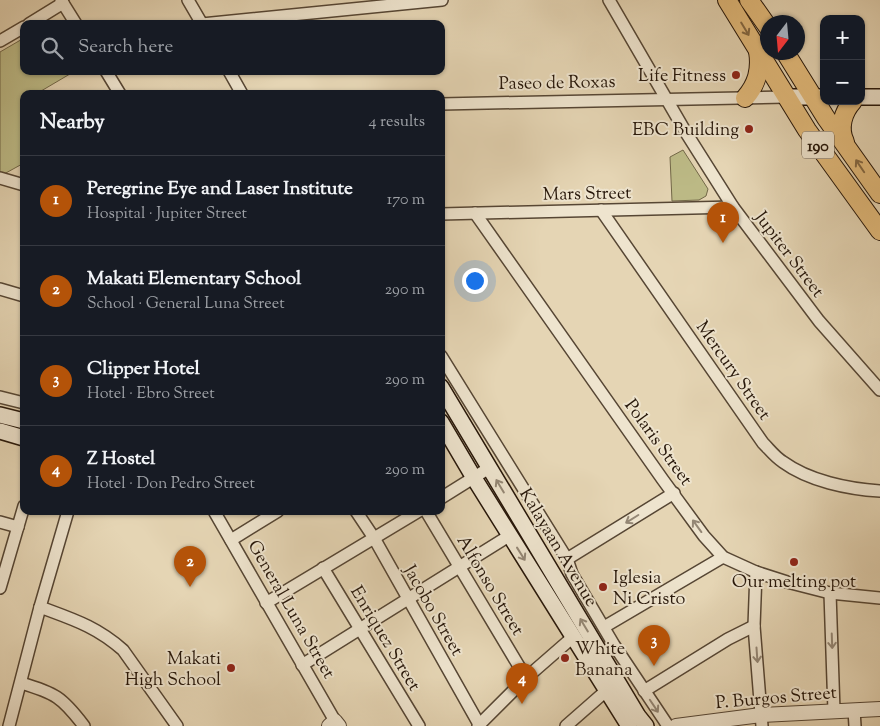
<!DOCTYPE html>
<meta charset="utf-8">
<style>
body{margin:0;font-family:"Sorts Mill Goudy",serif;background:#242831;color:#f1f3f6}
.controls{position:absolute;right:15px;top:15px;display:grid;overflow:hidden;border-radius:10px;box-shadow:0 1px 4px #0004}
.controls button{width:45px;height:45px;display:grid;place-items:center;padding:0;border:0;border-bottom:1px solid #363941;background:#171b24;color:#f1f3f6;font:25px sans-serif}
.compass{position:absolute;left:760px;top:15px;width:45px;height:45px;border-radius:50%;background:#171b24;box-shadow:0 1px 4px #0004;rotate:196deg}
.you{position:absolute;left:474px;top:280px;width:18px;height:18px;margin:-12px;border:4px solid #fff;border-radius:50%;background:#1a73e8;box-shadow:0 0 0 8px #1a73e833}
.badge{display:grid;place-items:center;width:32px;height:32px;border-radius:50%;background:#b45309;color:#fff;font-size:16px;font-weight:700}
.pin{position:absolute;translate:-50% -41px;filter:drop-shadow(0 1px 2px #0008)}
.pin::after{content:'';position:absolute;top:26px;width:18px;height:15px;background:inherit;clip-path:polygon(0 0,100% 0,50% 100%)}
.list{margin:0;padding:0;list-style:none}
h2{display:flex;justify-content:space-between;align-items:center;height:65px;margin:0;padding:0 20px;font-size:21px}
h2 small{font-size:16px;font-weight:400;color:#9ea1a6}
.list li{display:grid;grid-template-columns:32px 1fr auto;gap:15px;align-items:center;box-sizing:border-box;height:90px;padding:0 20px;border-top:1px solid #363941}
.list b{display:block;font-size:19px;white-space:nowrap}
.list p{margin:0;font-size:16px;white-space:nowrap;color:#9ea1a6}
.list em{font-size:16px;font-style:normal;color:#9ea1a6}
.icon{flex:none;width:28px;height:28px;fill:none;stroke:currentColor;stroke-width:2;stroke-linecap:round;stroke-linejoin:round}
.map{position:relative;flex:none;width:880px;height:726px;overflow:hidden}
.search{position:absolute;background:#171b24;box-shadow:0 1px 4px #0004;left:20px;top:20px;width:425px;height:55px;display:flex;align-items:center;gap:12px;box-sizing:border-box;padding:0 18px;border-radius:10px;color:#9ea1a6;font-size:19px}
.panel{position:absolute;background:#171b24;box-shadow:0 1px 4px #0004;left:20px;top:90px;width:425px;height:425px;border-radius:10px}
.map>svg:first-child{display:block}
</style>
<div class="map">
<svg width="880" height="726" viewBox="0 0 880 726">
<rect width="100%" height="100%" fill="#e5d5b4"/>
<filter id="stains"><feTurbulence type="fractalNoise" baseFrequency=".004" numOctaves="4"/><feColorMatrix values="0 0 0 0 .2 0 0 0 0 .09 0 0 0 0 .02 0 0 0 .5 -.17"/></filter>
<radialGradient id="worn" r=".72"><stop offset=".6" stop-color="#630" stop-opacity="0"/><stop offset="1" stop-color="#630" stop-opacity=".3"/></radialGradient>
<g fill="#bdbb87" stroke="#726848">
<path d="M24 38V71H75L36 94H24V101L21 102 24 107V163L4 174 0 173V52Z"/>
<path d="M683 150 708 189 706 196 699 200 672 201 670 157Z"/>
</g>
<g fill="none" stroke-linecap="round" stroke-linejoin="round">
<g stroke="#564634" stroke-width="14">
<g id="minor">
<path d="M61 0 76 24"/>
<path d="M188 0 202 24"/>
<path d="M609 0 685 131 733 207 819 321 880 390"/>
<path d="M29 24 63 3"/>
<path d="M202 24 442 0"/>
<path d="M0 41 24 27"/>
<path d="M106 71 120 94"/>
<path d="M229 71 242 94"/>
<path d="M441 104 786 97"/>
<path d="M0 178 24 185"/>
<path d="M601 210 763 443C770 450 775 457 783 462 809 481 848 489 880 491"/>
<path d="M475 213 663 480 704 536 723 557 756 572 787 582 830 593 880 598"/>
<path d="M441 214 733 207"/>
<path d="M0 289 24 296"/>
<path d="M441 356 567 559 572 574 614 645 668 726"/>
<path d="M0 397 24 403"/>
<path d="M441 498 489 468"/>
<path d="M214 511 335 721"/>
<path d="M356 511 374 538 480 726"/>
<path d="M426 511 526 678"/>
<path d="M0 522 18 527"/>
<path d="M231 540 278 511"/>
<path d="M567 559 674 493"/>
<path d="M323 568 419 726"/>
<path d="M756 572 754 626 762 726"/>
<path d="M0 588 24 506"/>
<path d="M830 593 834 711"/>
<path d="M266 603 419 511"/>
<path d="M40 607C72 619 96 626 123 650L177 726"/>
<path d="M604 627 723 557"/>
<path d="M302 665 509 536"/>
<path d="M21 683C55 693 62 697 84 726"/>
<path d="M644 691 728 639 754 626"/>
<path d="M854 710 855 726"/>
<path d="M9 726 40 607 68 511"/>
<path d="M478 726 526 678 573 637"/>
<path d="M566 726 607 690"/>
</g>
</g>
<g stroke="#564634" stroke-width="16">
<g id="tertiary">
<path d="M329 726 335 721 339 726"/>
<path d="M676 726 761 715 880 709"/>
</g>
</g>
<g stroke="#261609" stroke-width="18">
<g id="secondary">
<path d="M786 97H824"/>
<path d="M861 97H880"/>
<path d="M441 387 638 716 646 726"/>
<path d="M0 415 24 421"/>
<path d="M441 422 474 478 629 726"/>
<path d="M0 431 24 438"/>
</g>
</g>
<g stroke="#261609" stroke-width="20">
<g id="primary">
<path d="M727 0 807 130 880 231"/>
<path d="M749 0 768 27"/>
<path d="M785 52 826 118 880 194"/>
<path d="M745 98C757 84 761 70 758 51"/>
<path d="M845 142C838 128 843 112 853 101"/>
</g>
</g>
<use href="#minor" stroke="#eee4ce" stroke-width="11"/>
<use href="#tertiary" stroke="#eee4ce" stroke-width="14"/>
<use href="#secondary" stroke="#eee4ce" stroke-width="15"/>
<use href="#primary" stroke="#e2ba7a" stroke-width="18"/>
</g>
<defs><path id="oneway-shaft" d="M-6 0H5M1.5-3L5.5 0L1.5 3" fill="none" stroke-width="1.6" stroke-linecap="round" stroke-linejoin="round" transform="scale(1.25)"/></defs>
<g stroke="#846842">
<use href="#oneway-shaft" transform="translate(745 29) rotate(59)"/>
<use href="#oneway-shaft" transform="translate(860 166) rotate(-124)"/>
</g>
<g stroke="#948775">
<use href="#oneway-shaft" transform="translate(500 486) rotate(-121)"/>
<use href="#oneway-shaft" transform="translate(632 519) rotate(148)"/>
<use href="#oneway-shaft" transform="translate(697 526) rotate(-126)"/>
<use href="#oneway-shaft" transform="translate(521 554) rotate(58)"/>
<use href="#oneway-shaft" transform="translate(584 625) rotate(-121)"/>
<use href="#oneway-shaft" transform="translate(832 641) rotate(88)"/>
<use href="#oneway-shaft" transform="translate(757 655) rotate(86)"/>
<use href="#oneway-shaft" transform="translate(654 706) rotate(56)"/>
</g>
<g fill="#8f2418" stroke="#eee4ce" stroke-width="2">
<circle cx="736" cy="75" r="5"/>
<circle cx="749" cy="129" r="5"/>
<circle cx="794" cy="562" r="5"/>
<circle cx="603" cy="587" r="5"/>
<circle cx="565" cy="658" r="5"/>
<circle cx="231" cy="668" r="5"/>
</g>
<g text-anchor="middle" stroke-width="4" stroke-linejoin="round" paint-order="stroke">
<rect fill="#eee4ce" stroke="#625444" stroke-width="1" x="802" y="131.5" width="32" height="27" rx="4"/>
<g font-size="16" font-weight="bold" fill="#261609">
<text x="818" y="151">190</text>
</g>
<g font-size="18" fill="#261609" stroke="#eee4ce" text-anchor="end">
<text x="726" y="81">Life Fitness</text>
<text x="739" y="135">EBC Building</text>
<text x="613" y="583" text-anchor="start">Iglesia<tspan x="613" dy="21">Ni Cristo</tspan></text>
<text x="794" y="587" text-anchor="middle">Our melting pot</text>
<text x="575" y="654" text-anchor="start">White<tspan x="575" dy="21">Banana</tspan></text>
<text x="221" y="664">Makati<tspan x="221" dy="21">High School</tspan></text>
</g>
<g font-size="18" fill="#261609" stroke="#eee4ce">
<text transform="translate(557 82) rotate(-1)" y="6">Paseo de Roxas</text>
<text transform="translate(587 193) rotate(-1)" y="6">Mars Street</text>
<text transform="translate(790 254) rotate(53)" y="6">Jupiter Street</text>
<text transform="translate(734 370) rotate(55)" y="6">Mercury Street</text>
<text transform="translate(659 442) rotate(54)" y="6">Polaris Street</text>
<text transform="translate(559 547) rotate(59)" y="6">Kalayaan Avenue</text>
<text transform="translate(491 585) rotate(59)" y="6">Alfonso Street</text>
<text transform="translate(292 609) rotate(60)" y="6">General Luna Street</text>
<text transform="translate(434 610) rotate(60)" y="6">Jacobo Street</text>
<text transform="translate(386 638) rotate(59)" y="6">Enriquez Street</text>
<text transform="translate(776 697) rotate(-5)" y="6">P. Burgos Street</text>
</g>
</g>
<rect width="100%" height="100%" filter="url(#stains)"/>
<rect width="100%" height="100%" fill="url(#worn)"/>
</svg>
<div class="controls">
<button>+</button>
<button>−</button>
</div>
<svg class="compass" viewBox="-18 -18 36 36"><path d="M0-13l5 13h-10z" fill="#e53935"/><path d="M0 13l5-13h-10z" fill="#9ea1a6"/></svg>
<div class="you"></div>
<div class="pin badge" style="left:723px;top:243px">1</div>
<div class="pin badge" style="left:190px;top:587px">2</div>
<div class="pin badge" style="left:654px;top:666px">3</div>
<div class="pin badge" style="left:522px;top:704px">4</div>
<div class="search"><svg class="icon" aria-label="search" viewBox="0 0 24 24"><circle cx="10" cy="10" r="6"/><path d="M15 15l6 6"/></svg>Search here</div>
<section class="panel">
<h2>Nearby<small>4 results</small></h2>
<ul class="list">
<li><span class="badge">1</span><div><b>Peregrine Eye and Laser Institute</b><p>Hospital · Jupiter Street</p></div><em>170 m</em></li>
<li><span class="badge">2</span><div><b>Makati Elementary School</b><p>School · General Luna Street</p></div><em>290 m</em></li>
<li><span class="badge">3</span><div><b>Clipper Hotel</b><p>Hotel · Ebro Street</p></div><em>290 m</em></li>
<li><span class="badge">4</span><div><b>Z Hostel</b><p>Hotel · Don Pedro Street</p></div><em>290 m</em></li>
</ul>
</section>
</div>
